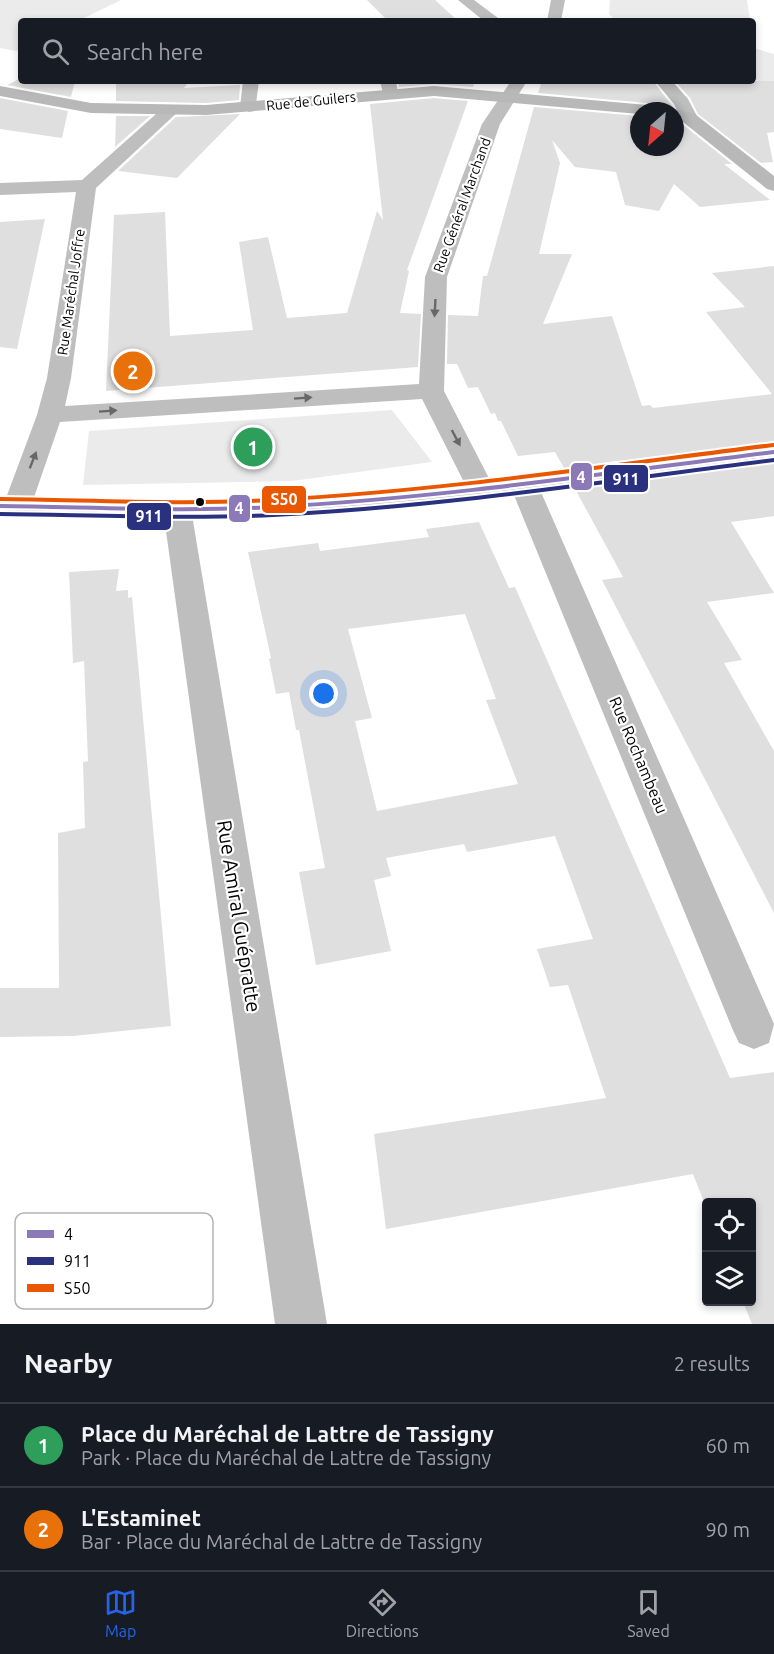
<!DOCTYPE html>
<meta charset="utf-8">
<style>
body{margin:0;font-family:Ubuntu,sans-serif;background:#20242c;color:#f1f3f6}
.controls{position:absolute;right:18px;bottom:18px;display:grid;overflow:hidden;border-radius:6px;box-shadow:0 3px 9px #0003}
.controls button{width:54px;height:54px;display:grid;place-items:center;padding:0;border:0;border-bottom:2px solid #363941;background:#171b24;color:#f1f3f6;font:30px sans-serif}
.compass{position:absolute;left:630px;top:102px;width:54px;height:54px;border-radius:50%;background:#171b24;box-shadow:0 3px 9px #0003;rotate:207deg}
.you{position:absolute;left:324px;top:694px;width:21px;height:21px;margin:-15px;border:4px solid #fff;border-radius:50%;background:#1a73e8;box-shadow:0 0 0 9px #1a73e833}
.badge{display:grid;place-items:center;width:39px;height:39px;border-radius:50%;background:#2563eb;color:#fff;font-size:20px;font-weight:700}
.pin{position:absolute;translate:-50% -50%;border:3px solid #fff;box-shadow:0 2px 6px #0006}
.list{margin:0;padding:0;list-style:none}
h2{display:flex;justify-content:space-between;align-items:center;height:78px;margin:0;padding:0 24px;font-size:26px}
h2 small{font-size:20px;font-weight:400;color:#9ea1a6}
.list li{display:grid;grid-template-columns:39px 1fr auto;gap:18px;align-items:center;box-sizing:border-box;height:84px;padding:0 24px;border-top:2px solid #363941}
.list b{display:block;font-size:22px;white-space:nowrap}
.list p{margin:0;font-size:20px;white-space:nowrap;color:#9ea1a6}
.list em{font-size:20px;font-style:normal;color:#9ea1a6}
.icon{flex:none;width:33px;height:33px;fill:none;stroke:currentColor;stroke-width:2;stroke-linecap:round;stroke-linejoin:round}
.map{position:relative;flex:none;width:774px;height:1324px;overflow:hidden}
.search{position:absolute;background:#171b24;box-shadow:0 3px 9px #0003;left:18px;right:18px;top:18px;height:66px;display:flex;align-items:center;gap:15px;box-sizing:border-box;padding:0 21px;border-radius:6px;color:#9ea1a6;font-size:22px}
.sheet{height:246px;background:#171b24}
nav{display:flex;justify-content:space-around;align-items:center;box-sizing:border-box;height:84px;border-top:2px solid #363941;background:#171b24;font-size:16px;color:#9ea1a6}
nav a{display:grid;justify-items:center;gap:3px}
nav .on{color:#2563eb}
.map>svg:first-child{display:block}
</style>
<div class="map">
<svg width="774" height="1324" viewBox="0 0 774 1324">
<rect width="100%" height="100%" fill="#fff"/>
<g fill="#ebebeb">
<path d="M0 0H121L78 21H21V49L16 51 0 48Z"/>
<path d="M610 0H747L750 21H616L609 14Z"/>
<path d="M753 40 754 48 774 54V86L753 79Z"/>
<path d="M392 410 432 462 292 481 83 485 89 431Z"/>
</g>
<g fill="#dfdfdf" fill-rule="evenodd">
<path d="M367 0H435L458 21H388Z"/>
<path d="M21 78V81H75L71 97 7 85Z"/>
<path d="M116 81H189L184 88 240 85 239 100 206 103 116 101Z"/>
<path d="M398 81H475L473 87 434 84 399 87Z"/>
<path d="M542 81H653L673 107 668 109 658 104 538 93Z"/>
<path d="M675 81H774V132L767 133 773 162 761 163 698 114 690 98Z"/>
<path d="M0 98 68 111 62 138 0 129Z"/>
<path d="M434 98 468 101 407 270 409 271 400 313 421 314 418 367 106 391 114 215 165 212 170 336 253 330 239 242 268 237 287 318 347 313 377 211 383 220 370 104Z"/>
<path d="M534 107 639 116V147H675V121L682 124 732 164H724L770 200 700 207 674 184 659 211 625 205 616 172 575 167 552 140 560 163 539 254H572L543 324 612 316 642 406 650 405 653 408 772 394 706 312 745 307 712 273 774 266V442L564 468 555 452 518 456 501 421H498L495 413 491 414 478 387 468 388 457 364H447L448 315 478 316 483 276H487Z"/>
<path d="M240 114 177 178 118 171 176 117Z"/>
<path d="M116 116H150L115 147Z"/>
<path d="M45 219 17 349 0 347V222Z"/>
<path d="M774 462V516L731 522 774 593 707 602 742 660 724 663 774 751V913L602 580 623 577 574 487Z"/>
<path d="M479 522 509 588 515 587 730 1078 774 1072V1324H752L743 1302H752V1203H706V1207L693 1174 386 1229 374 1134 606 1098 568 985 550 987 537 949 593 939 555 836 467 852 464 844 386 858 391 876 374 880 391 951 316 965 299 872 325 868 299 730H296L289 692 276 694 269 659 271 658 248 552 318 543 320 551 429 537 426 529ZM465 614 496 699 486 700 518 784 377 811 355 721 372 718 348 629Z"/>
<path d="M119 569 116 591 128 590V598L132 597 171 1026 73 1036 0 1037V988H59L58 833 85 828 83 762 88 761 84 661 73 663 69 572Z"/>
</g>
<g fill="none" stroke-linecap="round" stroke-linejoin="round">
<g fill="#bebebe" fill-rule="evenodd">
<path d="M458 0H474L502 21H484Z"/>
<path d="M551 0H565L561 21H547Z"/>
<path d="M243 81H259L255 111 249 112 240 107Z"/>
<path d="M380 81H396L398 93 396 97H384Z"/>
<path d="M511 81H527L500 124 447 277 444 391 493 486 489 492 479 495 469 492 422 399 60 422 31 506 27 512 17 515 7 512 3 506 37 415 47 378 76 192 0 195V183L82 180 165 106 171 105 180 110 96 188 71 378 65 406 419 384 425 277 482 124Z"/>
<path d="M655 81H672L688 99 698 118 695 122H683L674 104Z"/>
<path d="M523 475 533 477 537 483 774 1024 769 1043 754 1049 739 1043 732 1028 509 483 513 477Z"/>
<path d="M177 500 187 503 191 509 327 1324H275L163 509 167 503Z"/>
</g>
<g fill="#b8b8b8" fill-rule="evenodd">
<path d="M0 86 91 103 206 105 434 86 658 106 667 111H639V114L434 96 206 115 91 113 0 96Z"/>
<path d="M675 109 695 114 774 176V191L767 189 683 122 675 119V111H668Z"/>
<path d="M774 444V460L483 496 309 514 193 518 0 515V497C91 498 182 503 273 498 440 490 607 464 774 444Z"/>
</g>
<g stroke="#fff" stroke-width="8">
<path id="bus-1" d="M0 506C91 507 182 512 273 507 441 498 607 473 774 452"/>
</g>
<g stroke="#fff" stroke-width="8">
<path id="bus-2" d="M0 514C91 515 182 519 273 515 441 507 607 481 774 460"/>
</g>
<g stroke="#fff" stroke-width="8">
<path id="bus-3" d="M0 499C91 500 182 505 272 500 440 491 606 466 773 445"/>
</g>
<use href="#bus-1" stroke="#8b7ab7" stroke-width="4"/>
<use href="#bus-2" stroke="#2a317e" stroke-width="4"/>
<use href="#bus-3" stroke="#ea5701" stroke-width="4"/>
</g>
<defs><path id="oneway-solid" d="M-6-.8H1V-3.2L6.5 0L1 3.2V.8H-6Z" transform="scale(1.5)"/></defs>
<g fill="#686868">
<use href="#oneway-solid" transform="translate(435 308) rotate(93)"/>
<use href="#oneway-solid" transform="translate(303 398) rotate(-4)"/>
<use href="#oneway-solid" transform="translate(108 411) rotate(-4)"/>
<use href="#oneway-solid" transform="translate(456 438) rotate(62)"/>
<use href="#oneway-solid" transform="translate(33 460) rotate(-69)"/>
</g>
<circle fill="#000" stroke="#fff" stroke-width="2" cx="200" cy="502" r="5"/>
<g text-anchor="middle" stroke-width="4.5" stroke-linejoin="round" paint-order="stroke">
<g font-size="14" fill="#000" stroke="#fff">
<text transform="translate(311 101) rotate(-6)" y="5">Rue de Guilers</text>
<text transform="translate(462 205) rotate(-70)" y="5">Rue Général Marchand</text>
<text transform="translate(71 292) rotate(-82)" y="5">Rue Maréchal Joffre</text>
</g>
<g font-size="16" fill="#000" stroke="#fff">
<text transform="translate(639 755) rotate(67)" y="6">Rue Rochambeau</text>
</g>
<g font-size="20" fill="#000" stroke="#fff">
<text transform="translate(239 916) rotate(81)" y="7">Rue Amiral Guépratte</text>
</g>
</g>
<rect x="15" y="1213" width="198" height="96" rx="9" fill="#fff" stroke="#b2b2b2" stroke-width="1.5"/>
<rect x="27" y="1230" width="27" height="8" fill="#8b7ab7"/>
<rect x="27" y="1257" width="27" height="8" fill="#2a317e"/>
<rect x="27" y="1284" width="27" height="8" fill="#ea5701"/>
<g font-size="16" fill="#000">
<text x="64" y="1240">4</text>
<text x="64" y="1267">911</text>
<text x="64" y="1294">S50</text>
</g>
<g stroke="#fff" stroke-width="2">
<rect x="570" y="462" width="23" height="29" rx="6" fill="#8b7ab7"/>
<rect x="603" y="464" width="46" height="29" rx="6" fill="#2a317e"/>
<rect x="261" y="485" width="46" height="29" rx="6" fill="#ea5701"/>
<rect x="228" y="494" width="23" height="29" rx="6" fill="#8b7ab7"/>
<rect x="126" y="502" width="46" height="29" rx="6" fill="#2a317e"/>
</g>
<g font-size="16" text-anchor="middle" font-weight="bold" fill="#fff">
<text x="581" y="483">4</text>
<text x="626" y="485">911</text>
<text x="284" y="505">S50</text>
<text x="239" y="514">4</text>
<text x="149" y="522">911</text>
</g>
</svg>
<div class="controls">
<button><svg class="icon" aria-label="locate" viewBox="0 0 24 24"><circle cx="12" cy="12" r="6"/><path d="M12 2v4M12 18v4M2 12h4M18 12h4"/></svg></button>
<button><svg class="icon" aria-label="layers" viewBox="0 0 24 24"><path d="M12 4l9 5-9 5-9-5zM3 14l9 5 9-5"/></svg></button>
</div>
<svg class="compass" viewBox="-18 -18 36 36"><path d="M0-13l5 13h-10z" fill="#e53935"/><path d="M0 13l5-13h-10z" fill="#9ea1a6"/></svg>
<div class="you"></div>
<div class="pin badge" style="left:253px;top:447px;background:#2e9e5b">1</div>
<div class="pin badge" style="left:133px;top:371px;background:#e8710a">2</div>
<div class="search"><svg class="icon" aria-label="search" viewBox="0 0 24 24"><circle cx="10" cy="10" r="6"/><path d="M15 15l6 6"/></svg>Search here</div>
</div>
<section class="sheet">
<h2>Nearby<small>2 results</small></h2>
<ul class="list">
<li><span class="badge" style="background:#2e9e5b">1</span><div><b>Place du Maréchal de Lattre de Tassigny</b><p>Park · Place du Maréchal de Lattre de Tassigny</p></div><em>60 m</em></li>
<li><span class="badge" style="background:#e8710a">2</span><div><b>L'Estaminet</b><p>Bar · Place du Maréchal de Lattre de Tassigny</p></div><em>90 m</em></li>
</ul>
</section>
<nav>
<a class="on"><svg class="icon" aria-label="map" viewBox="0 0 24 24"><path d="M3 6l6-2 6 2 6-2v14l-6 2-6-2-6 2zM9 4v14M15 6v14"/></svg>Map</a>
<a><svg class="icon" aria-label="directions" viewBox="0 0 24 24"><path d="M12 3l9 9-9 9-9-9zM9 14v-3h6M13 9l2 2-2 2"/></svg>Directions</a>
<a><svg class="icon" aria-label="saved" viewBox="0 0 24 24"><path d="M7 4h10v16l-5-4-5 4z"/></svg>Saved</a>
</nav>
